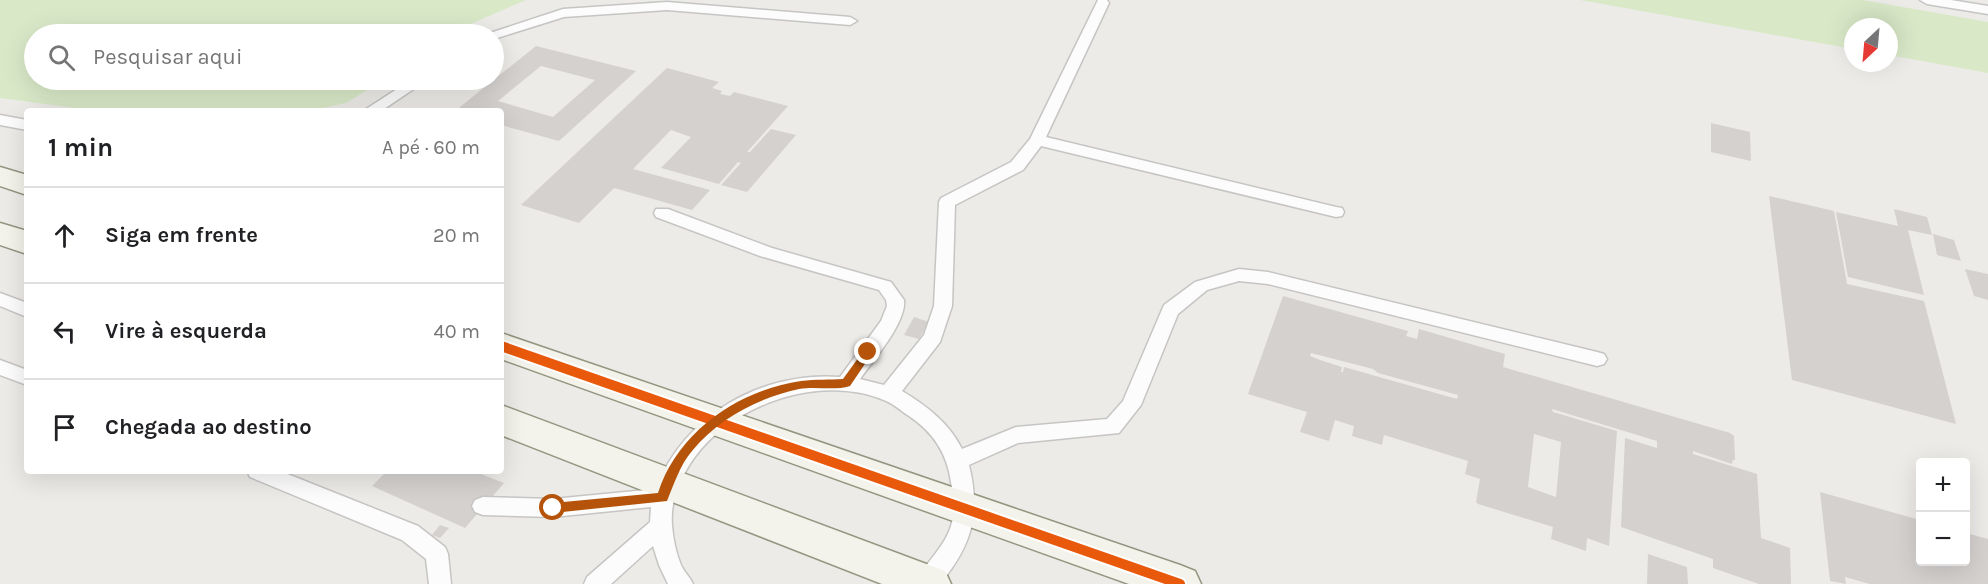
<!DOCTYPE html>
<html lang="pt">
<meta charset="utf-8">
<style>
body{margin:0;font-family:Karla,sans-serif;background:#f6f6f6;color:#202124}
.controls{position:absolute;right:18px;bottom:18px;display:grid;overflow:hidden;border-radius:6px;box-shadow:0 6px 24px #0002}
.controls button{width:54px;height:54px;display:grid;place-items:center;padding:0;border:0;border-bottom:2px solid #e0e0e0;background:#fff;color:#202124;font:30px sans-serif}
.compass{position:absolute;left:1844px;top:18px;width:54px;height:54px;border-radius:50%;background:#fff;box-shadow:0 6px 24px #0002;rotate:206deg}
.stop{position:absolute;width:18px;height:18px;margin:-14px;border:4px solid #b45309;border-radius:50%;background:#fff}
.stop.end{background:#b45309;border-color:#fff;box-shadow:0 2px 6px #0008}
.list{margin:0;padding:0;list-style:none}
h2{display:flex;justify-content:space-between;align-items:center;height:78px;margin:0;padding:0 24px;font-size:26px}
h2 small{font-size:20px;font-weight:400;color:#757577}
.list li{display:grid;grid-template-columns:39px 1fr auto;gap:18px;align-items:center;box-sizing:border-box;height:96px;padding:0 24px;border-top:2px solid #e0e0e0}
.list b{display:block;font-size:22px;white-space:nowrap}
.list em{font-size:20px;font-style:normal;color:#757577}
.icon{flex:none;width:33px;height:33px;fill:none;stroke:currentColor;stroke-width:2;stroke-linecap:round;stroke-linejoin:round}
.map{position:relative;flex:none;width:1988px;height:584px;overflow:hidden}
.search{position:absolute;background:#fff;box-shadow:0 6px 24px #0002;left:24px;top:24px;width:480px;height:66px;display:flex;align-items:center;gap:15px;box-sizing:border-box;padding:0 21px;border-radius:33px;color:#757577;font-size:22px}
.panel{position:absolute;background:#fff;box-shadow:0 6px 24px #0002;left:24px;top:108px;width:480px;height:366px;border-radius:6px}
.map>svg:first-child{display:block}
</style>
<div class="map">
<svg width="1988" height="584" viewBox="0 0 1988 584">
<rect width="100%" height="100%" fill="#edebe8"/>
<g fill="#d9e9c8">
<path d="M0 0H526L473 23 455 34H34V80H384L346 103 309 111H98L0 98Z"/>
<path d="M1580 0H1863L1988 22V73L1889 55V27H1853V49Z"/>
</g>
<g fill="#d4d1cf" fill-rule="evenodd">
<path d="M536 46 636 71 559 141 501 125V111H455ZM541 66 595 80 553 117 498 101Z"/>
<path d="M667 68 719 82 712 88 722 91 720 94 730 96 734 92 788 106 747 152H750L771 129 796 135 747 192 721 185 741 163 738 162 719 184 661 168 691 137 671 130 633 169 710 190 692 210 614 188 579 223 521 205Z"/>
<path d="M1711 123 1750 132 1751 161 1711 152Z"/>
<path d="M1769 196 1834 211 1847 284 1924 301 1956 424 1792 380Z"/>
<path d="M1894 209 1927 217 1932 235 1908 230 1924 295 1848 277 1836 212 1898 226Z"/>
<path d="M1933 234 1954 240 1961 261 1937 255Z"/>
<path d="M1965 269 1988 274V300L1974 296Z"/>
<path d="M1283 296 1408 331 1406 336 1417 339 1419 329 1505 354 1503 367 1730 433 1734 436 1735 460H1733L1732 464 1693 451V454L1757 474 1761 538 1790 548 1791 584H1759L1713 568V559L1621 527 1625 438 1657 448V441L1552 409 1553 412 1617 431 1609 546 1587 538 1586 551 1551 539 1553 527 1478 504 1476 502 1480 479 1465 474 1468 461 1384 435 1382 445 1352 436 1354 426 1335 420 1329 441 1300 432 1307 412 1248 394ZM1311 353 1373 369 1378 373 1458 395 1457 399 1344 367 1343 372H1341L1342 367 1320 360 1310 356ZM1534 434 1561 442 1556 497 1528 487Z"/>
<path d="M914 317 929 322 919 339 904 335Z"/>
<path d="M387 471H473L504 483 465 528 372 486Z"/>
<path d="M1820 492 1920 520V562H1966V533L1988 539V584H1870L1845 577 1846 584 1830 581Z"/>
<path d="M440 525 449 528 440 538 432 535Z"/>
<path d="M1648 554 1687 567 1688 584H1647Z"/>
</g>
<g fill="none" stroke-linecap="round" stroke-linejoin="round">
<g stroke="#c6c5c4" stroke-width="3">
<g id="lane">
<path d="M1098 0H1107L1109 3 1046 137 1336 207 1342 208 1344 212 1342 216 1336 217 1041 146 1023 170 955 205 952 306 940 342 902 391C927 406 949 423 962 449L1016 427 1107 419 1123 401 1164 305 1195 282 1239 269 1268 272 1597 352 1604 354 1607 359 1604 364 1597 366 1268 284 1239 281 1207 290 1178 314 1141 405 1119 433 1018 443 969 465C981 514 972 545 940 584H915C926 560 948 546 953 518 955 506 953 494 951 482 947 453 933 432 909 416 901 411 894 404 886 401 822 373 734 403 694 458 680 478 670 500 672 525 673 538 676 553 681 565 684 572 690 577 693 584H668L659 565 653 546 611 584H584L587 577 650 522 651 507 553 517 483 515 475 512 472 506 475 500 483 497 553 499 656 489C683 415 763 371 840 377L881 321 887 306 886 300 879 290 760 256 656 217 654 213 656 209H668L772 248 891 282 904 300C907 322 873 361 860 379L884 385 924 335 934 306 939 202 941 198 1011 162 1030 139Z"/>
<path d="M1920 0H1951L1988 6V14L1927 4Z"/>
<path d="M667 2 850 17 857 21 850 25 667 10 564 17 494 39V34H487L563 9Z"/>
<path d="M411 80H427L381 111H363Z"/>
<path d="M0 115 27 120V130L0 125Z"/>
<path d="M0 293 27 303V317L0 306Z"/>
<path d="M0 360 27 370V385L0 375Z"/>
<path d="M247 471H280L418 526 445 547 448 554 451 584H429L426 559 402 540 250 477Z"/>
</g>
</g>
<g stroke="#949680" stroke-width="3">
<g id="secondary">
<path d="M0 167 27 175V195L0 186Z"/>
<path d="M0 223 27 231V254L0 245Z"/>
<path d="M501 333 1180 565 1195 571 1201 584H1129L501 359Z"/>
<path d="M501 405 945 571 951 584H882L501 435Z"/>
</g>
</g>
<use href="#lane" fill="#fcfcfc" fill-rule="evenodd"/>
<use href="#secondary" fill="#f3f3eb" fill-rule="evenodd"/>
<g stroke="#fff" stroke-width="14">
<path id="cycleway" d="M501 346 1180 584"/>
</g>
<use href="#cycleway" stroke="#e8590c" stroke-width="10"/>
</g>
<path fill="#b45309" d="M868 349 873 352 850 386C834 391 816 386 799 389 758 398 719 418 692 451 680 465 674 484 667 501L553 513 548 511V504L553 503 658 493C678 431 739 390 801 381 815 379 830 380 843 379L864 350Z"/>
</svg>
<div class="controls">
<button>+</button>
<button>−</button>
</div>
<svg class="compass" viewBox="-18 -18 36 36"><path d="M0-13l5 13h-10z" fill="#e53935"/><path d="M0 13l5-13h-10z" fill="#757577"/></svg>
<div class="stop" style="left:553px;top:508px"></div>
<div class="stop end" style="left:868px;top:352px"></div>
<div class="search"><svg class="icon" aria-label="search" viewBox="0 0 24 24"><circle cx="10" cy="10" r="6"/><path d="M15 15l6 6"/></svg>Pesquisar aqui</div>
<section class="panel">
<h2>1 min<small>A pé · 60 m</small></h2>
<ul class="list">
<li><svg class="icon" aria-label="ahead" viewBox="0 0 24 24"><path d="M12 20V5M6 11l6-6 6 6"/></svg><div><b>Siga em frente</b></div><em>20 m</em></li>
<li><svg class="icon" aria-label="left" viewBox="0 0 24 24"><path d="M17 20v-9H6M10 6l-5 5 5 5"/></svg><div><b>Vire à esquerda</b></div><em>40 m</em></li>
<li><svg class="icon" aria-label="arrive" viewBox="0 0 24 24"><path d="M6 21V4h12l-3 4 3 4H6"/></svg><div><b>Chegada ao destino</b></div></li>
</ul>
</section>
</div>
